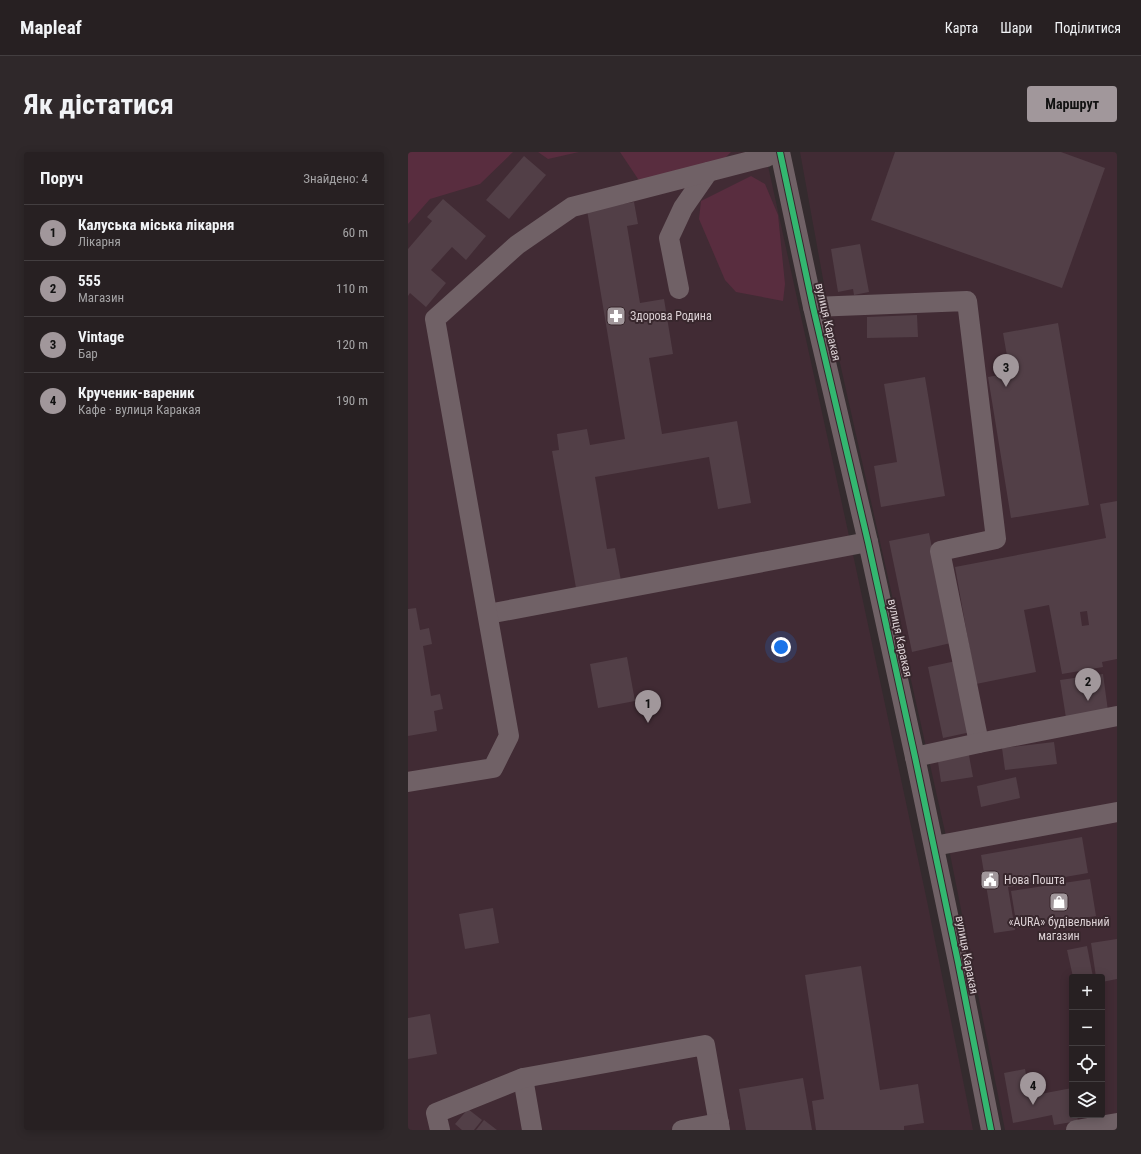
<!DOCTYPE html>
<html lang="uk">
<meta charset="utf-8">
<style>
body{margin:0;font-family:"Roboto Condensed",sans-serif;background:#2f282a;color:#f1f3f6}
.controls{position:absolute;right:12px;bottom:12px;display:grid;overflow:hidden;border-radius:4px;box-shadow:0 2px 10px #0003}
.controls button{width:36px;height:36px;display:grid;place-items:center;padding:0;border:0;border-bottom:1px solid #433e40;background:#272022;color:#f1f3f6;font:20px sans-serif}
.you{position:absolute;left:373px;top:495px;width:14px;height:14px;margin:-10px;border:3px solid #fff;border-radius:50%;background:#1a73e8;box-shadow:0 0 0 6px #1a73e833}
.badge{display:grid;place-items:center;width:26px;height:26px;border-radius:50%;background:#a1979b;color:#111;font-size:13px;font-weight:700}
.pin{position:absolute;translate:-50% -33px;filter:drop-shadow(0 1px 2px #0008)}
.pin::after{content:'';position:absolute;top:21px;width:14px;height:12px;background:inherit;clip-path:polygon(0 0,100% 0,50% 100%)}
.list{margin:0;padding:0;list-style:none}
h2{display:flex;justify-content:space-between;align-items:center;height:52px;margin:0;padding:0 16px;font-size:17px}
h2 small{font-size:13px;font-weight:400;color:#a4a3a5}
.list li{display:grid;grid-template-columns:26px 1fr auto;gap:12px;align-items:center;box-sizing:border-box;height:56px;padding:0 16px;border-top:1px solid #433e40}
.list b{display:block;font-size:15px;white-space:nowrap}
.list p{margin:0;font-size:13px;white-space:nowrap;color:#a4a3a5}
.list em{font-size:13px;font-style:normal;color:#a4a3a5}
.icon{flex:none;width:22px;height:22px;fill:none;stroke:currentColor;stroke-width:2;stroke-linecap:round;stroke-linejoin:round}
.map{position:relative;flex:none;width:709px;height:978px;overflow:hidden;border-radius:4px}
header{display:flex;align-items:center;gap:24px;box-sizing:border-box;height:56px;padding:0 20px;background:#272022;border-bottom:1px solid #433e40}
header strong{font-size:19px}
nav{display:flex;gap:22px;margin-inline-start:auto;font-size:14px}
.intro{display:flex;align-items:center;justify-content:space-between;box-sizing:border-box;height:96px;padding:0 24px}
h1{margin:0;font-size:28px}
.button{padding:10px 18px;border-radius:4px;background:#a1979b;color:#111;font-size:14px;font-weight:700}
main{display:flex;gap:24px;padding:0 24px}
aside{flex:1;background:#272022;border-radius:4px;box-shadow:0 2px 10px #0003}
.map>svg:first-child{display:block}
</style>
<header>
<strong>Mapleaf</strong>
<nav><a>Карта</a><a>Шари</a><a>Поділитися</a></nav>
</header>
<div class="intro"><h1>Як дістатися</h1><a class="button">Маршрут</a></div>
<main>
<aside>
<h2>Поруч<small>Знайдено: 4</small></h2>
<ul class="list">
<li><span class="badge">1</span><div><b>Калуська міська лікарня</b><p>Лікарня</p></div><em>60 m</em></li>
<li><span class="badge">2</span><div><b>555</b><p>Магазин</p></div><em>110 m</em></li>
<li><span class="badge">3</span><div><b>Vintage</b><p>Бар</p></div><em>120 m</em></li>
<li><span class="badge">4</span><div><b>Крученик-вареник</b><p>Кафе · вулиця Каракая</p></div><em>190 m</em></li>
</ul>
</aside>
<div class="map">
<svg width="709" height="978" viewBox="0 0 709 978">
<rect width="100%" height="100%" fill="#342b2e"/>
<g fill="#412b34" fill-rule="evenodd">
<path d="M0 0H357L443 393 519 749 565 978H0Z"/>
<path d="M392 0H709V978H597L542 702 423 171ZM664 825H694V963H664Z"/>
</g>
<g fill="#592d3f">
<path d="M0 0H105L72 32 22 47 0 72Z"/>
<path d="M130 0H171L140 7Z"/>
<path d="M212 0H323L317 6 234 33Z"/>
<path d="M343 24 357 32 370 63 377 132 375 149 328 140 317 128 291 67 293 49Z"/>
</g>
<g fill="#523f47" fill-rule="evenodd">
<path d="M487 0H653L697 16 654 136 463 68Z"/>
<path d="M116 4 138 23 101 67 78 48Z"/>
<path d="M35 47 78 84 58 108 44 95 23 118 38 131 18 155 2 141 0 144V97L24 69 19 65Z"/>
<path d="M226 50 230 72 219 74 232 151 256 147 265 202 241 206 254 282 329 269 343 351 310 357 301 305 187 325 199 397 207 396 213 429 168 436 144 299 151 298 149 282 179 277 182 293 217 287 179 58Z"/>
<path d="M452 92 461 140 446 143 445 137 430 140 423 97Z"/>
<path d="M509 163 510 185 459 186V165Z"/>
<path d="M650 171 681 353 603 366 580 225 602 221 595 181Z"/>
<path d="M517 225 537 344 473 355 466 314 489 310 476 232Z"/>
<path d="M709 349V507L694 510 695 515 654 522 641 453 616 458 628 520 568 532 547 415 698 386 692 352ZM679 459 681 473 674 474 672 460Z"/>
<path d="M521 381 543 491 504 500 481 389Z"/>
<path d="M8 456 12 478 21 476 24 492 15 494 23 544 32 542 35 557 26 559 29 579 0 584V457Z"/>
<path d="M219 505 227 549 190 556 182 512Z"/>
<path d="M548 509 563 580 535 586 520 515Z"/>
<path d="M695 522 700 559 658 566 652 528Z"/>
<path d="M646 590 649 612 597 618 594 596Z"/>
<path d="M560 598 565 625 533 630 529 603Z"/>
<path d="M608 625 612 646 573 655 569 634Z"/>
<path d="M674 685 680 721 600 735 607 778 586 781 573 703Z"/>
<path d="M682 727 688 764 609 776 603 739Z"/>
<path d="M85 756 91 791 57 797 51 762Z"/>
<path d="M709 787V827L694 830V825H688L683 791Z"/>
<path d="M679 794 685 825H665L659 798Z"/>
<path d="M453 814 472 938 510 932 516 971 496 974V978H408L404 949 416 947 397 823Z"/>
<path d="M22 862 29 902 0 907V866Z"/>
<path d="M617 917 622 944 664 936V963H669L670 969 646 973 644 963 605 971 596 921Z"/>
<path d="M395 926 404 978H338L331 937Z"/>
<path d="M60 957 74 968 66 978H54L47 972Z"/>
<path d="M76 968 89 978H68Z"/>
</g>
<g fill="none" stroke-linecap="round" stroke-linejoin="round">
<g stroke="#706166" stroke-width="20">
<path d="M372 0 405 155 460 390 507 605 550 810 583 978"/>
<path d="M271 137 261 86 275 56 300 20"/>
<path d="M405 155 559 149 588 387 532 399 571 591"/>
<path d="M80 462 460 390"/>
<path d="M507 605 571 591 709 564"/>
<path d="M0 630 85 616 101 584 27 167 109 93 164 55 358 5 368 0"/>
<path d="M526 694 709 660"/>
<path d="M115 926 124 978"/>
<path d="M32 978 28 961 115 926 297 893 312 978"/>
<path d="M274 978 311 971"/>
<path d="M668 978 709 971"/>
</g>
<g stroke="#38272d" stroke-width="8">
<path id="cycleway" d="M372 0 405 155 460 390 507 605 550 810 583 978"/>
</g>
<use href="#cycleway" stroke="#33b770" stroke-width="6"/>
</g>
<defs>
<g id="pharmacy-square" transform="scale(1)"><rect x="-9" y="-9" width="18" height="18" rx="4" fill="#a1979b" stroke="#38272d"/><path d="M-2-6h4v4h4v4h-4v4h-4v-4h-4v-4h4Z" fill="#fff"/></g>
<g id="civic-square" transform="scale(1)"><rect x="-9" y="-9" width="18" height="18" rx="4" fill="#a1979b" stroke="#38272d"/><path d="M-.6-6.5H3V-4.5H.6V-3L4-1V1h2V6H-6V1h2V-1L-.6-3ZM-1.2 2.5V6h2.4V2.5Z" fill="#fff"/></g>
<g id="shop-square" transform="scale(1)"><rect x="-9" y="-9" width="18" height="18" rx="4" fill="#a1979b" stroke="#38272d"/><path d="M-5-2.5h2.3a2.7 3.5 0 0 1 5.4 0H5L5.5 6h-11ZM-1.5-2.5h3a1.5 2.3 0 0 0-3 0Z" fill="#fff"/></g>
</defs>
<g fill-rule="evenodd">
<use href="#pharmacy-square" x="208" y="164"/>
<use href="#civic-square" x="582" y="728"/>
<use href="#shop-square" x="651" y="750"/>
</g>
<g text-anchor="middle" stroke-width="4" stroke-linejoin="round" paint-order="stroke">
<g font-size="12" fill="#dcd1d5" stroke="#38272d" text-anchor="start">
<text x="222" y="168">Здорова Родина</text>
<text x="596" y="732">Нова Пошта</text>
<text x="651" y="774" text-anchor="middle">«AURA» будівельний<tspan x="651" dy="14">магазин</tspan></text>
</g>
<g font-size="12" fill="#dcd1d5" stroke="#38272d">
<text transform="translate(420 170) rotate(77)" y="4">вулиця Каракая</text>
<text transform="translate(492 486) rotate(78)" y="4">вулиця Каракая</text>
<text transform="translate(559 803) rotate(79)" y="4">вулиця Каракая</text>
</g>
</g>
</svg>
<div class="controls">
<button>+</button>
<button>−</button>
<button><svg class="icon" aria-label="locate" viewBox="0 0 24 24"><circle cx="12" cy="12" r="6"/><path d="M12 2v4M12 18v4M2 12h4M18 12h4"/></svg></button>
<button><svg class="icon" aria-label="layers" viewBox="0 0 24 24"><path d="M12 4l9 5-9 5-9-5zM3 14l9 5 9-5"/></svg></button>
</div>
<div class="you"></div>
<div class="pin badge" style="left:240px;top:571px">1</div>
<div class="pin badge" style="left:680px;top:549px">2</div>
<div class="pin badge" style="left:598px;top:235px">3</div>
<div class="pin badge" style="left:625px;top:953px">4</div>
</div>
</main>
